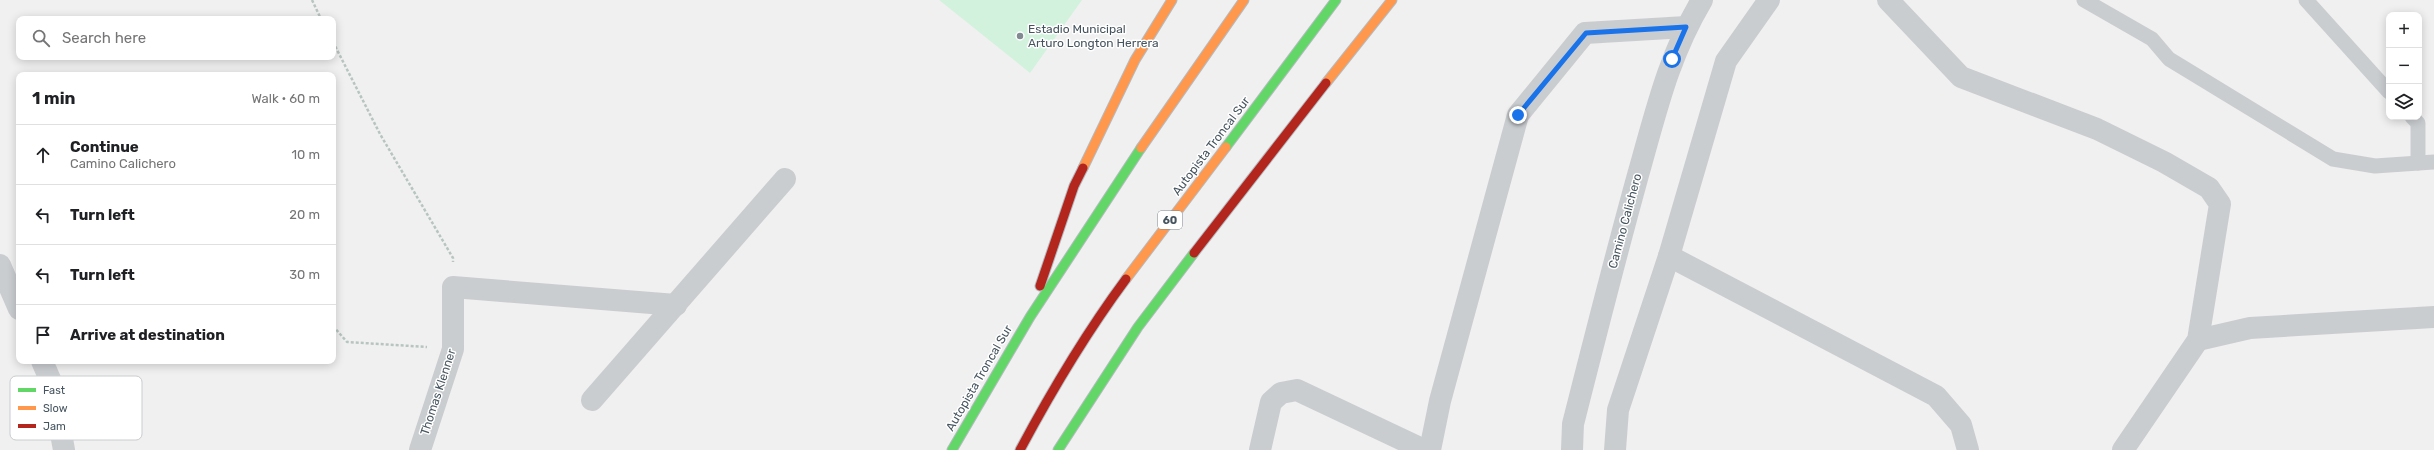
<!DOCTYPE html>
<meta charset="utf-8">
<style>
body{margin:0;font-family:Rubik,sans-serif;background:#f2f2f2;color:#202124}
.controls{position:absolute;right:12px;top:12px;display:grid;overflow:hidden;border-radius:8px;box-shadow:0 2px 10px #0003}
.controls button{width:36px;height:36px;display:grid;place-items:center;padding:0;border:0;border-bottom:1px solid #e0e0e0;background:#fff;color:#202124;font:20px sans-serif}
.stop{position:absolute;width:12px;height:12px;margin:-9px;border:3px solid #1a73e8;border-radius:50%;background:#fff}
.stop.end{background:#1a73e8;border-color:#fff;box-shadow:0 1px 4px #0008}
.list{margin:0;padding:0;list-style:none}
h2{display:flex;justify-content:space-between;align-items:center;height:52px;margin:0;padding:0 16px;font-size:17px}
h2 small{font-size:13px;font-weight:400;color:#757577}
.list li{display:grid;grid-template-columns:26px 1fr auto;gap:12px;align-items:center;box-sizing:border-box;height:60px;padding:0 16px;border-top:1px solid #e0e0e0}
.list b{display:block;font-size:15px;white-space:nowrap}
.list p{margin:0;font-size:13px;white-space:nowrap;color:#757577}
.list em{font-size:13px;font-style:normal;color:#757577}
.icon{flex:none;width:22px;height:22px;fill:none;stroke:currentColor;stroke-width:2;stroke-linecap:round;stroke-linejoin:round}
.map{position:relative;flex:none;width:2434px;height:450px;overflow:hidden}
.search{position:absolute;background:#fff;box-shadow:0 2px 10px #0003;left:16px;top:16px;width:320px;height:44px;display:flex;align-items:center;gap:10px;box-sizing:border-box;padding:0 14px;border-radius:8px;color:#757577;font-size:15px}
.panel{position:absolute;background:#fff;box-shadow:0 2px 10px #0003;left:16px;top:72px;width:320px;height:292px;border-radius:8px}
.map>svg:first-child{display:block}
</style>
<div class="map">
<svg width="2434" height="450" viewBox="0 0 2434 450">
<rect width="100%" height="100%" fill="#f1f0f0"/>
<path fill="#d3f2dd" d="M939 0H1082L1030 73Z"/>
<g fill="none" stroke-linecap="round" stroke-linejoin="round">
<g stroke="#b4bbc1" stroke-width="11">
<g id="fast">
<path d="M1226 147 1336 0"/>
<path d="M952 450 1030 317 1141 148"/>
<path d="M1058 450 1138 327 1194 253"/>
</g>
</g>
<g stroke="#b4bbc1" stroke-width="11">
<g id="slow">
<path d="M1326 83 1392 0"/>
<path d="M1141 148 1244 0"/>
<path d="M1083 168 1135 60 1172 0"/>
<path d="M1126 279 1226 147"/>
</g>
</g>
<g stroke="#b4bbc1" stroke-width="11">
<g id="jam">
<path d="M1194 253 1326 83"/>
<path d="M1040 286 1074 186 1083 168"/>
<path d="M1020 450C1052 390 1086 333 1126 279"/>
</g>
</g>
<g stroke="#b7c5c0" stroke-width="2.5" stroke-dasharray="3 2" stroke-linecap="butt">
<path d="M312 0 321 19"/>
<path d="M333 42 380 134 453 258V262"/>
<path d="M333 326 347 342 427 347"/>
</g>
<g stroke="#cacdd0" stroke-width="15">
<path d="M2084 0 2152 39 2169 59 2333 159 2375 166 2434 162"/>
<path d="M2306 0 2389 92"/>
<path d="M2412 117 2418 123V163"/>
</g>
<g stroke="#cacdd0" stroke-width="22">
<path d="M1888 0 1961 77 2097 129 2164 162 2209 188 2220 204 2198 340 2123 450"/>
<path d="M1669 256 1936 396 1961 425 1968 450"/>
<path d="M0 265 19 309"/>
<path d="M2198 340 2250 328 2434 317"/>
<path d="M42 361 52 384 64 450"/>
<path d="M592 400 785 179"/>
<path d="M420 450 453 349V287L676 305"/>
<path d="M1260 450 1271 402 1281 393 1297 390 1424 450"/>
<path d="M1430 450 1440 401 1518 115 1585 33 1686 27"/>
<path d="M1572 450 1573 424C1594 341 1615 258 1638 175 1656 112 1668 57 1702 0"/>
<path d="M1615 450 1618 410 1669 256 1726 61 1769 0"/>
</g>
<use href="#fast" stroke="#63d668" stroke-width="9"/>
<use href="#slow" stroke="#ff974d" stroke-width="9"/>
<use href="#jam" stroke="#b3261e" stroke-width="9"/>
</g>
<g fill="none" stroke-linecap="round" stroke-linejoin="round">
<path stroke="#1a73e8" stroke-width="5" d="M1518 115 1586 33 1686 27 1672 59"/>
</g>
<circle fill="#828b92" stroke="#fff" stroke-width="1.5" cx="1020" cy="36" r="4"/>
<g text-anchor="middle" stroke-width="3" stroke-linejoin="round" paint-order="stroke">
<rect fill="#fff" stroke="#7e878f" stroke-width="1" x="1158" y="211" width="24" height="18" rx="3"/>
<g font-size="11" font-weight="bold" fill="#46545f">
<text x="1170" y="224">60</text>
</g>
<g font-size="12" fill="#46545f" stroke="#fff" text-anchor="start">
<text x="1028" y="33">Estadio Municipal<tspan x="1028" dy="14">Arturo Longton Herrera</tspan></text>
</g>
<g font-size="12" fill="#46545f" stroke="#fff">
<text transform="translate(1211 146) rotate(-53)" y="4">Autopista Troncal Sur</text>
<text transform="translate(1625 221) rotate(-75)" y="4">Camino Calichero</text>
<text transform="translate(979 378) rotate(-60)" y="4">Autopista Troncal Sur</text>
<text transform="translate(438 392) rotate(-72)" y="4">Thomas Klenner</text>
</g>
</g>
<rect x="10" y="376" width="132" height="64" rx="6" fill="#fff" stroke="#c8cccf" stroke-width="1"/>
<rect x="18" y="388" width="18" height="4" fill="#63d668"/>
<rect x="18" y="406" width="18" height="4" fill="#ff974d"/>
<rect x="18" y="424" width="18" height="4" fill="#b3261e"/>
<g font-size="11" fill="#46545f">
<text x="43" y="394">Fast</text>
<text x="43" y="412">Slow</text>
<text x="43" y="430">Jam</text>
</g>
</svg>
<div class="controls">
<button>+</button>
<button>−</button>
<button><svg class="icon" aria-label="layers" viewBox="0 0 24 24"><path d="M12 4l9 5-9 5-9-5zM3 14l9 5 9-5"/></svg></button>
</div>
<div class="stop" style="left:1672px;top:59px"></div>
<div class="stop end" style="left:1518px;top:115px"></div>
<div class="search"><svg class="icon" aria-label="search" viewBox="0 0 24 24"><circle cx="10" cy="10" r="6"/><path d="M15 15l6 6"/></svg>Search here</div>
<section class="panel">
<h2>1 min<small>Walk · 60 m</small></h2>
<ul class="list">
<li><svg class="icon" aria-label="ahead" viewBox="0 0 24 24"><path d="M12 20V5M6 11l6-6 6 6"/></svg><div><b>Continue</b><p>Camino Calichero</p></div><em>10 m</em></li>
<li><svg class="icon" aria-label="left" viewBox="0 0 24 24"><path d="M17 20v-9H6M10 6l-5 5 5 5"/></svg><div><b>Turn left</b></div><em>20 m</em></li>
<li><svg class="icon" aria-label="left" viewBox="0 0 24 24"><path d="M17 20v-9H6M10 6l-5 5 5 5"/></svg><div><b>Turn left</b></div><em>30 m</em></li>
<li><svg class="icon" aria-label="arrive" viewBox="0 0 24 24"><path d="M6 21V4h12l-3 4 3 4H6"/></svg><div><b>Arrive at destination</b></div></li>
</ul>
</section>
</div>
